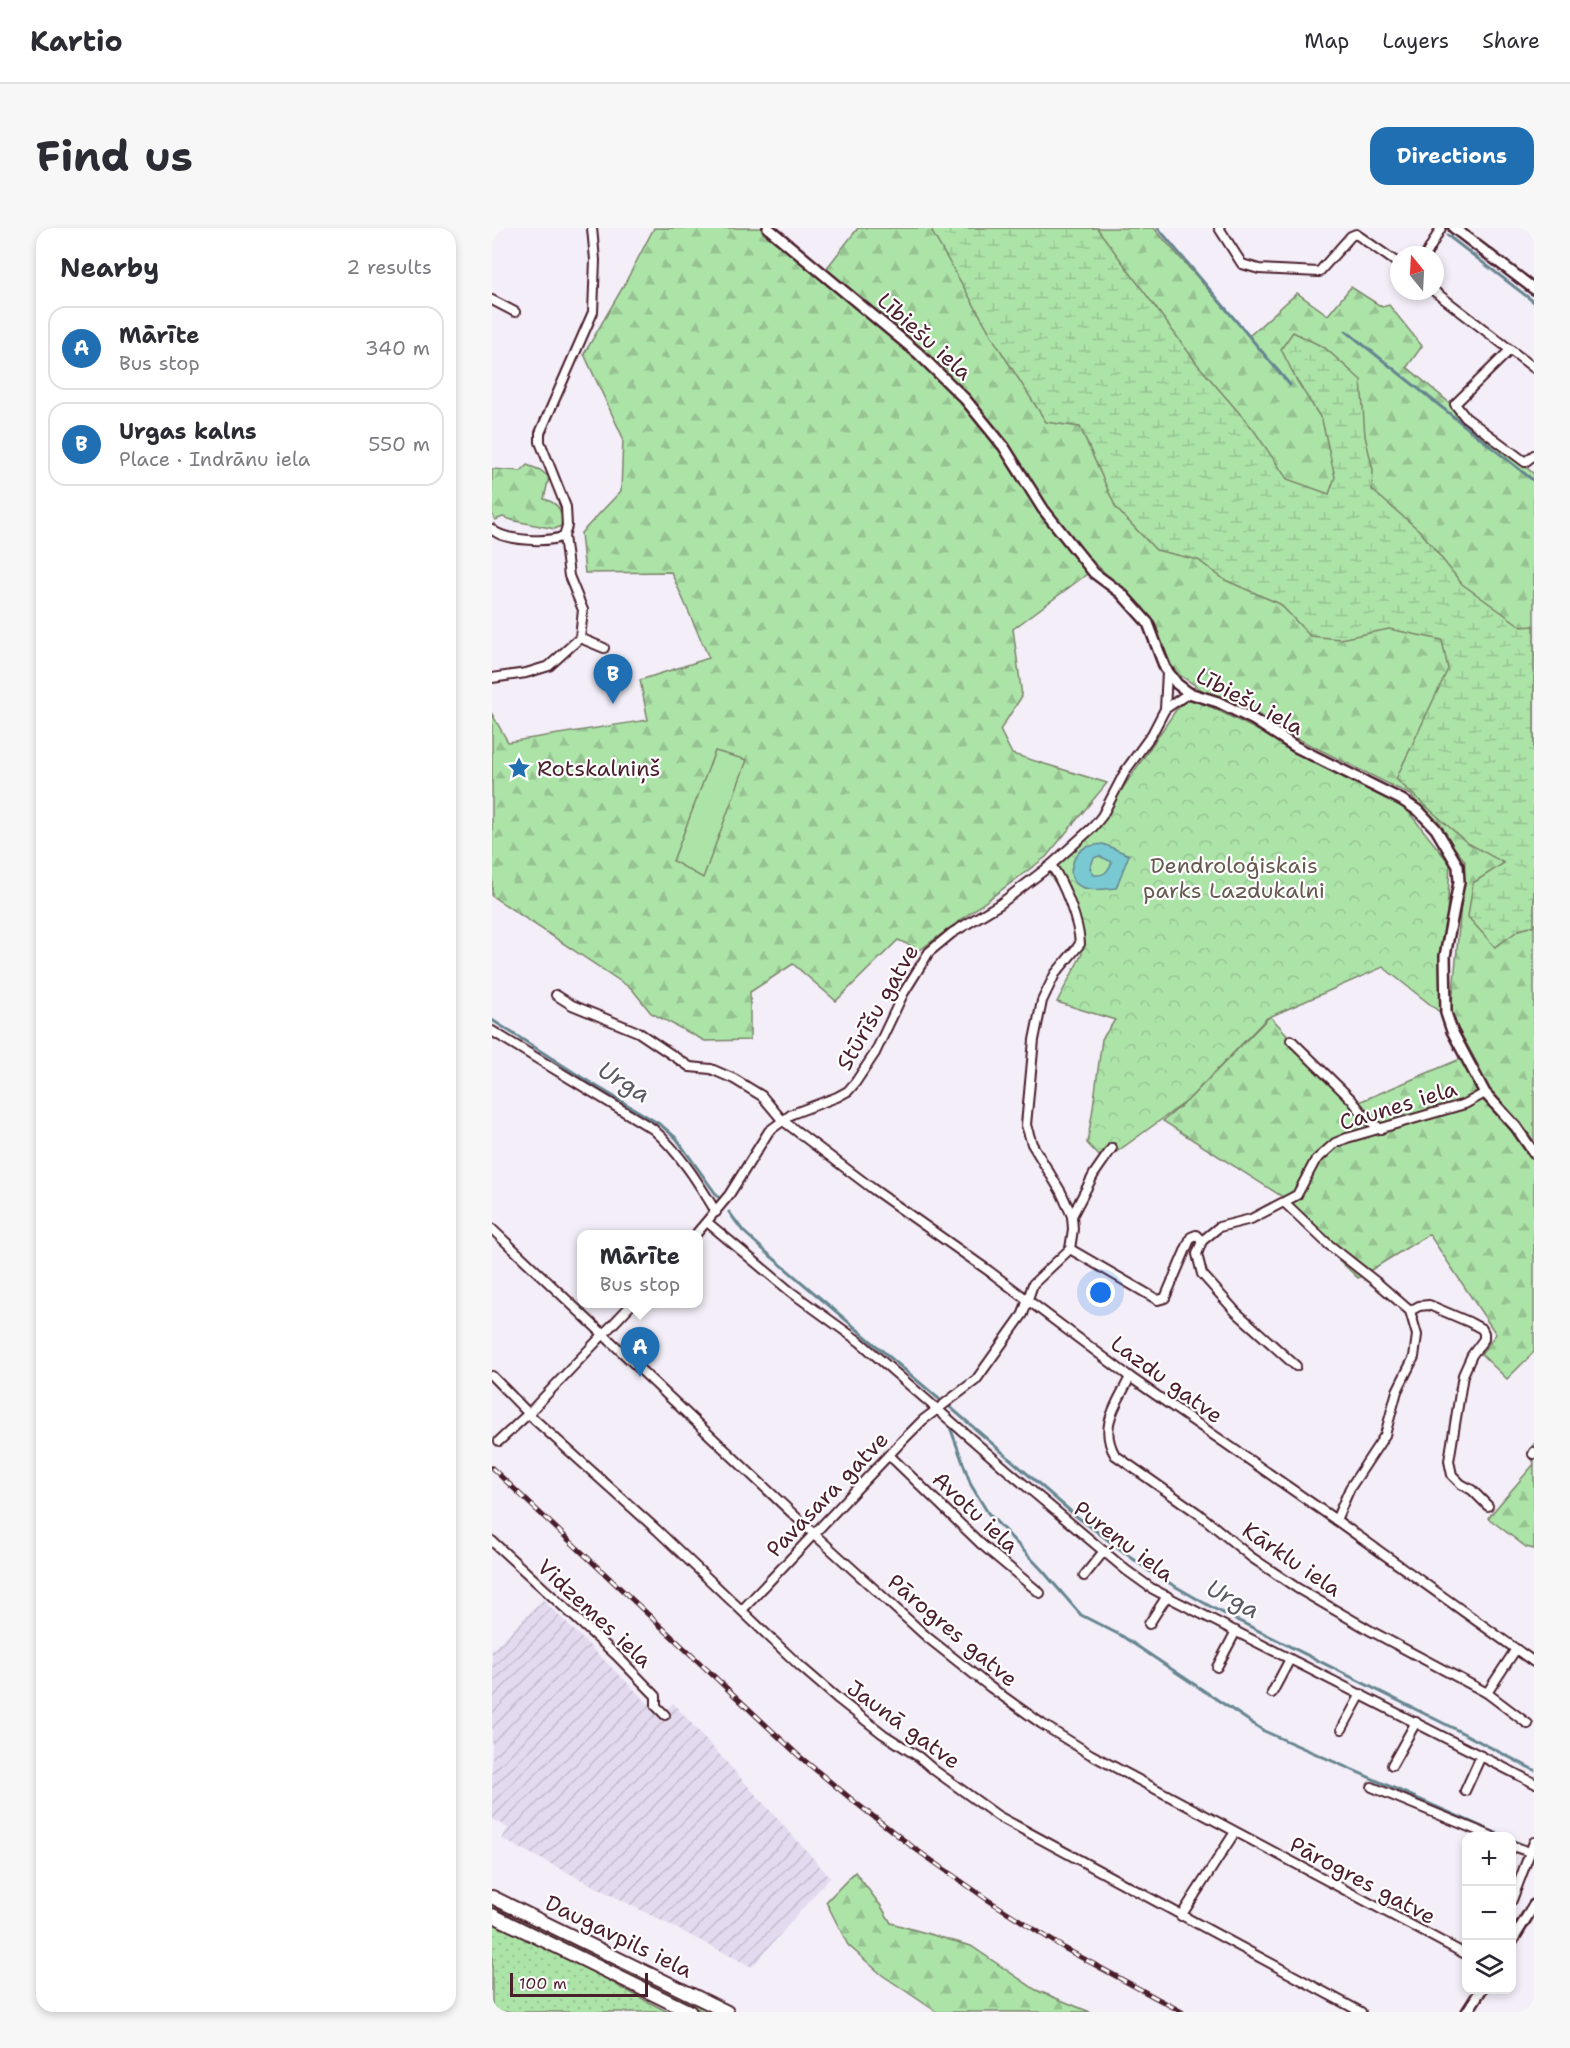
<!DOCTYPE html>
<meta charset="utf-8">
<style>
body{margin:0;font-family:"Shantell Sans",sans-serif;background:#f7f7f7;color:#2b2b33}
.controls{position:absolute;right:18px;bottom:18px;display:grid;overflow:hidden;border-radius:12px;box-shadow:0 3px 9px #0003}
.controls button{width:54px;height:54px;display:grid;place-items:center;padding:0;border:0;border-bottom:2px solid #e1e1e2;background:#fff;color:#2b2b33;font:30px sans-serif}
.compass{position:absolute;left:898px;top:18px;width:54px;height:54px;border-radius:50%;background:#fff;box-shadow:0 3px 9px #0003;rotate:342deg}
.scale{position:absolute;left:18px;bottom:15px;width:138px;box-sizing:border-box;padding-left:6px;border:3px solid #4a1f2b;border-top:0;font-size:16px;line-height:21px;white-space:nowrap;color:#4a1f2b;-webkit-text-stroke:4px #fff;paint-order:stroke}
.you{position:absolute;left:609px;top:1065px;width:21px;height:21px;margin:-15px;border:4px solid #fff;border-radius:50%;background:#1a73e8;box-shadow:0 0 0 9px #1a73e833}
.badge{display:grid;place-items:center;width:39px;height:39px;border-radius:50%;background:#1f6fb2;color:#fff;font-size:20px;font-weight:700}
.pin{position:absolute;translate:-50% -50px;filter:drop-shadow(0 2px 3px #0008)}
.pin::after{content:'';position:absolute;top:32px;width:21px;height:18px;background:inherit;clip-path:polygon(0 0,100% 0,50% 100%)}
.popup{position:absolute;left:85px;top:1002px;width:126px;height:78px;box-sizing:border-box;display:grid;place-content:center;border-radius:12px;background:#fff;filter:drop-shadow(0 2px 4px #0005);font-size:20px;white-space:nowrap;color:#7c7c81}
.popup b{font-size:22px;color:#2b2b33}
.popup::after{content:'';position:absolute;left:50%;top:100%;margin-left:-12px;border:12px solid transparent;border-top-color:#fff}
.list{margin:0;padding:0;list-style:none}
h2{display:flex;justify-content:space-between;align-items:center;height:78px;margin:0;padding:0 24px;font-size:26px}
h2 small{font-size:20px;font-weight:400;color:#7c7c81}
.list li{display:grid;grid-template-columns:39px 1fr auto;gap:18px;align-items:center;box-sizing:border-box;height:84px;margin:0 12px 12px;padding:0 12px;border:2px solid #e1e1e2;border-radius:18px}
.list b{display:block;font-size:22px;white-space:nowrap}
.list p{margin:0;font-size:20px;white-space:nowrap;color:#7c7c81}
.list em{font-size:20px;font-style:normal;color:#7c7c81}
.icon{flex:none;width:33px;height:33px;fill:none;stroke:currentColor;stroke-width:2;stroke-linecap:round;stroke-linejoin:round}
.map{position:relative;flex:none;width:1042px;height:1784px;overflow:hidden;border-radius:18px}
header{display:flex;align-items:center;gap:36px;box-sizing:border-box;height:84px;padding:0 30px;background:#fff;border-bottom:2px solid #e1e1e2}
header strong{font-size:28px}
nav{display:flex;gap:33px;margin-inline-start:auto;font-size:21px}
.intro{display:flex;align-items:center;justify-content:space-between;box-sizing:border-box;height:144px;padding:0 36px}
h1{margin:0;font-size:42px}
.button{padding:15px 27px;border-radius:18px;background:#1f6fb2;color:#fff;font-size:21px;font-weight:700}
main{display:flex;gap:36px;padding:0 36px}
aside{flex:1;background:#fff;border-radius:18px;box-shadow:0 3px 9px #0003}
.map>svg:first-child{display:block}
</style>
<header>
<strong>Kartio</strong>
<nav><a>Map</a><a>Layers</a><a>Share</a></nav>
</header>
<div class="intro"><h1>Find us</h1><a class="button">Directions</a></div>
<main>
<aside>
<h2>Nearby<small>2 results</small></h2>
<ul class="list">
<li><span class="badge">A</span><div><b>Mārīte</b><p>Bus stop</p></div><em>340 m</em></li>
<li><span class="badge">B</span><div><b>Urgas kalns</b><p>Place · Indrānu iela</p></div><em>550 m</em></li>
</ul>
</aside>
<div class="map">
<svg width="1042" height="1784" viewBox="0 0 1042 1784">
<defs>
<pattern id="industrial-furrows" width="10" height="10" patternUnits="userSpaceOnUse" patternTransform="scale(1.5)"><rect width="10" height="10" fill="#e4daef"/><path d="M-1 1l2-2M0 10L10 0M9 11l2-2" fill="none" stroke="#c5bbcd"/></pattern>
<pattern id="grass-dots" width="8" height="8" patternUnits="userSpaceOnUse" patternTransform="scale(1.5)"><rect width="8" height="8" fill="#ace4a8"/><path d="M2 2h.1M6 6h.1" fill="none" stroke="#96c391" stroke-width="1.8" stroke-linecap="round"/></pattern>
<pattern id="forest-firs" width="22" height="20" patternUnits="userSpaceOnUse" patternTransform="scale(1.5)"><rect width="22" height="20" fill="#ace4a8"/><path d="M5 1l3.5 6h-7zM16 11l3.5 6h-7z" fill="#96c391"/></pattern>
<pattern id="wetland-marsh" width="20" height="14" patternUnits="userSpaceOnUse" patternTransform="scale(1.5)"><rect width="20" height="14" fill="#ace4a8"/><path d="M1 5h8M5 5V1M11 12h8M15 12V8" fill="none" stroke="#96c391"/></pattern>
<pattern id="park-crowns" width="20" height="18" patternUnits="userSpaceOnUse" patternTransform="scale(1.5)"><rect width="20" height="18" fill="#ace4a8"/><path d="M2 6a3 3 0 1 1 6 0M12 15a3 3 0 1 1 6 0" fill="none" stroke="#96c391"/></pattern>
</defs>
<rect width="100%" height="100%" fill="#f3eef8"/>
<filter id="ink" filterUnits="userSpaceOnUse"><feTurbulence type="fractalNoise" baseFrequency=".0167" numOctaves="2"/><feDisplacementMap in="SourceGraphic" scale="12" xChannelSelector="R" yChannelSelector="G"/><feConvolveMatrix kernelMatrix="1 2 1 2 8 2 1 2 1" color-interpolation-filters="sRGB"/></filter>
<g filter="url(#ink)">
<path fill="url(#industrial-furrows)" d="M51 1372 169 1488 181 1475 338 1649 260 1739 10 1611 16 1600 0 1591V1422Z"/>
<g fill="url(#grass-dots)" stroke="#7b826a" stroke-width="1.5">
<path d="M0 1675 222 1784H212L0 1680Z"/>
<path d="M0 1695 8 1696 99 1741 128 1759 176 1784H0Z"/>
</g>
<g fill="url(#forest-firs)" stroke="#7b826a" stroke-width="1.5">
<path d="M162 0H269L327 50 366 0H662L757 108 805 65 836 87 859 59 890 79 897 77 930 118 915 139 1042 246V1124L1015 1151 989 1126 1004 1106 937 1006 866 1050C839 1025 814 1002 794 971L671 893 695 873 778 788 860 877 968 831 986 837 959 787 973 633 919 567 716 466 682 443 660 393 606 338 521 401 530 468 508 502 520 526 615 555 554 629 428 722 406 712 344 773 301 736 258 764V812L213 813 159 785 140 761 0 668V486L16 514 156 492 148 452 217 430 179 344 93 345 89 305 129 263 131 210 92 126 131 59Z"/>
<path d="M35 237 48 242 57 249 52 271C67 275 72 284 69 298L63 301 23 293 11 289 3 292 0 286V241L29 243Z"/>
<path d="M1042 1216V1321L1034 1319 996 1290 1042 1236 1037 1222Z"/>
<path d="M363 1644 389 1678 399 1695 479 1718 544 1762 598 1784H445L390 1747 356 1717 334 1674Z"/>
</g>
<path fill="url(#wetland-marsh)" stroke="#7b826a" stroke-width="1.5" d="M441 0H605L706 137 761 201 795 251 837 266 843 249 830 192 805 153 789 121 801 104 833 120 869 152 873 208 881 242 880 262 928 303 970 356 1030 399 1042 398V698L1027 702 1003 719 976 689 981 655 1012 635 974 614 904 551 956 441 950 412 897 401 848 411 818 408 788 376 733 352 706 332 664 322 624 280 588 199 554 194 505 117 440 4Z"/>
<path fill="url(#park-crowns)" stroke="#7b826a" stroke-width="1.5" d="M699 469 908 573 958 636 949 785 891 739 775 790 695 873 612 933 595 915 600 887 610 811 623 792 565 774 590 726 569 663 556 644 607 595 684 482Z"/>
<path fill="#ace4a8" stroke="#7b826a" stroke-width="1.5" d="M223 523 255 532 211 650 181 633Z"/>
<path fill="#79c9d3" stroke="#668590" stroke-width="1.5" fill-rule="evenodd" d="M611 616 637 627 624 660C612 661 597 664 586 657 573 648 581 627 592 620 598 617 605 617 611 616ZM607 628 620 634C616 643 613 648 602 647L598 640 602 630Z"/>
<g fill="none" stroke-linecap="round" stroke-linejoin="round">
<g stroke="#668590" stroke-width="3">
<path d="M666 0 798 157"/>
<path d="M955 7 1042 74"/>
<path d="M854 103 1042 253"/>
<path d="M0 792 89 849 169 897 184 910 226 969"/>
<path d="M237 984 251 1003 274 1024 447 1171"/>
<path d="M458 1179 584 1288 660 1345 721 1380 963 1501 1042 1542"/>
<path d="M458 1199 479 1257 496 1285 550 1342 589 1387 630 1408 772 1503 1011 1608"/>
<path d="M1020 1612 1031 1617"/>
</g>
<g stroke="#4a1f2b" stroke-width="12">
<g id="minor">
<path d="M727 0 750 36 767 41 827 44 859 8 864 6 907 36"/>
<path d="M934 27 949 0"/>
<path d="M942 63 1042 140"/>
<path d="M0 72 23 84"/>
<path d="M1018 122 963 176 973 189 1033 234 1042 227"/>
<path d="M0 301C10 313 57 315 72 308"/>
<path d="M88 410 112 420"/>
<path d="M0 450 34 445 57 438 88 410 91 382 77 348 72 308 75 298 74 279 48 214V205L101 84 103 32 100 0"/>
<path d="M673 481 675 444"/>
<path d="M64 767 80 777 146 804 198 839 219 841 242 851 270 868 290 892 381 961 497 1043 638 1149 844 1292 1042 1434"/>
<path d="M0 803 161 901C188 925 206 954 224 984"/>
<path d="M799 812 859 871 875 891 889 901"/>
<path d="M793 975 836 1016 888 1057 918 1083 925 1107 922 1129 905 1163 893 1207 858 1260 844 1292"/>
<path d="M580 988 602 946 620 920"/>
<path d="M215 994 299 1064 368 1114 515 1242 634 1342 659 1360 678 1370 1042 1555"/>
<path d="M0 1001 322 1306 435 1409 498 1459 550 1496 598 1526 975 1727"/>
<path d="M204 1006 237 967 277 903 300 886 345 869 356 863 363 855 383 825 411 766 437 724 460 705 508 676 559 637 601 599 610 588 634 542 660 506 673 481 697 465"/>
<path d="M578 1021 666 1072 673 1070 699 1009 704 1007 710 1013"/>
<path d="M918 1083 927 1078 937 1077 977 1094 990 1101 992 1105V1111L980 1127 971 1147 957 1233 960 1247 969 1256 980 1262 996 1278"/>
<path d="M804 1138 744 1084 710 1046 705 1026 710 1013 727 999 759 991 805 967 823 933 843 915 855 910 973 876 993 865"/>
<path d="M0 1148 43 1192 165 1302 308 1438 345 1470 391 1506 427 1529 442 1542 506 1588 869 1784"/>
<path d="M638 1149C625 1176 606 1198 623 1227L707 1286 759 1329 805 1360 879 1403 995 1465 1036 1496"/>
<path d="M7 1213 36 1186 140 1076"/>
<path d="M1041 1226 1042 1224"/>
<path d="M397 1227 489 1316 548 1365"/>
<path d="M0 1313 124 1427 164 1468V1478L173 1487"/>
<path d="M592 1348 612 1323"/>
<path d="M250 1382 410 1213 431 1192 484 1152 531 1086 541 1056 578 1021 581 1001 580 988 569 964 540 916 534 897 542 812 550 773 563 746 588 716C587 694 572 655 559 637"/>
<path d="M657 1396 675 1368"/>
<path d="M725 1439 744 1403"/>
<path d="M780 1465 798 1431"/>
<path d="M995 1465 1024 1421"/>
<path d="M850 1501 869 1466"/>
<path d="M900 1537 924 1494"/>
<path d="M880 1559 999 1608"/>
<path d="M973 1563 989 1528"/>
<path d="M1020 1618 1038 1624"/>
<path d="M1020 1672 1042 1614"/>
<path d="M689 1688 743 1604"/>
</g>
</g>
<g stroke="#4a1f2b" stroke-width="14">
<g id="tertiary">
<path d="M276 0 426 125 473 171 512 219 551 281 602 345 629 365 656 395 673 440 685 456 697 465 726 474 762 492 804 519 910 572 928 584 944 601 966 638 967 654 953 728 954 785 960 803 993 865 1024 899 1042 925"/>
<path d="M962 0 1042 61"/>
<path d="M1020 1713 1042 1677"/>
<path d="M975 1784 989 1762"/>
</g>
</g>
<g stroke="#4a1f2b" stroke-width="16">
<g id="trunk">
<path d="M0 1669 235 1784"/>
<path d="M0 1687 198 1784"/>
</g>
</g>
<use href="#minor" stroke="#fff" stroke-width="8"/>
<use href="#tertiary" stroke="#fff" stroke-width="9"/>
<use href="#trunk" stroke="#fff" stroke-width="12"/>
<g stroke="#4a1f2b" stroke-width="5">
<path id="rail" d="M0 1240 307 1528 364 1575 422 1620 496 1672 572 1720 690 1784"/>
</g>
<use href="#rail" stroke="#fff" stroke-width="3" stroke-dasharray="9" stroke-linecap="butt"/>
</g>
</g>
<defs>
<g id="sight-bare" transform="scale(1.8)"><path d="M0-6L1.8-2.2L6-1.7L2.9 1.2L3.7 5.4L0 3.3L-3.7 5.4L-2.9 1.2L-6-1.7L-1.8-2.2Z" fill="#1f6fb2" stroke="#fff" stroke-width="2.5" paint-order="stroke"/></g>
</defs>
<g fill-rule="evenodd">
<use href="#sight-bare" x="27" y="540"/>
</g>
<g text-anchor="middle" stroke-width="4.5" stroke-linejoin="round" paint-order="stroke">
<g font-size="22" fill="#4a1f2b" stroke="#fff">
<text transform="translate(433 108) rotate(42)" y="8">Lībiešu iela</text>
<text transform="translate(758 473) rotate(28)" y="8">Lībiešu iela</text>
<text transform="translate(385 779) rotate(-60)" y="8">Stūrīšu gatve</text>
<text transform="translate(906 877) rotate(-17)" y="8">Caunes iela</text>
<text transform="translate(675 1151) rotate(36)" y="8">Lazdu gatve</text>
<text transform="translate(335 1266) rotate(-46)" y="8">Pavasara gatve</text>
<text transform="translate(484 1284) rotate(43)" y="8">Avotu iela</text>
<text transform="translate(632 1313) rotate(37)" y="8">Pureņu iela</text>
<text transform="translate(800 1331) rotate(34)" y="8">Kārklu iela</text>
<text transform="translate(103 1385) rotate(43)" y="8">Vidzemes iela</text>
<text transform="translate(461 1402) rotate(40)" y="8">Pārogres gatve</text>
<text transform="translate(412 1496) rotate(36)" y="8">Jaunā gatve</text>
<text transform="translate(871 1652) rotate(28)" y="8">Pārogres gatve</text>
<text transform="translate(127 1708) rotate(26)" y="8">Daugavpils iela</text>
</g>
<g font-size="22" fill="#4a1f2b" stroke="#fff" text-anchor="start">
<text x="45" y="548">Rotskalniņš</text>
</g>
<g font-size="22" fill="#675a50" stroke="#fff">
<text x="742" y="645">Dendroloģiskais<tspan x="742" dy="25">parks Lazdukalni</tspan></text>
</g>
<g font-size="24" font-style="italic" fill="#5a5a66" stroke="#fff">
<text transform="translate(132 854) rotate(32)" y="8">Urga</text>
<text transform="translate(741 1371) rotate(28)" y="8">Urga</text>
</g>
</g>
</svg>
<div class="controls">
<button>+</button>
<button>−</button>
<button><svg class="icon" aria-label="layers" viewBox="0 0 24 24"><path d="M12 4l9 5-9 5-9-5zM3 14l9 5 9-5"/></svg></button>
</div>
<svg class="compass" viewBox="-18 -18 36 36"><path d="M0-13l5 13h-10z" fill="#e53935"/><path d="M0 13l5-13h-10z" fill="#7c7c81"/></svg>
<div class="scale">100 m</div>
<div class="you"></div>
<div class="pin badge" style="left:148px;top:1149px">A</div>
<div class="popup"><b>Mārīte</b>Bus stop</div>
<div class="pin badge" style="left:121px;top:476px">B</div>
</div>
</main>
